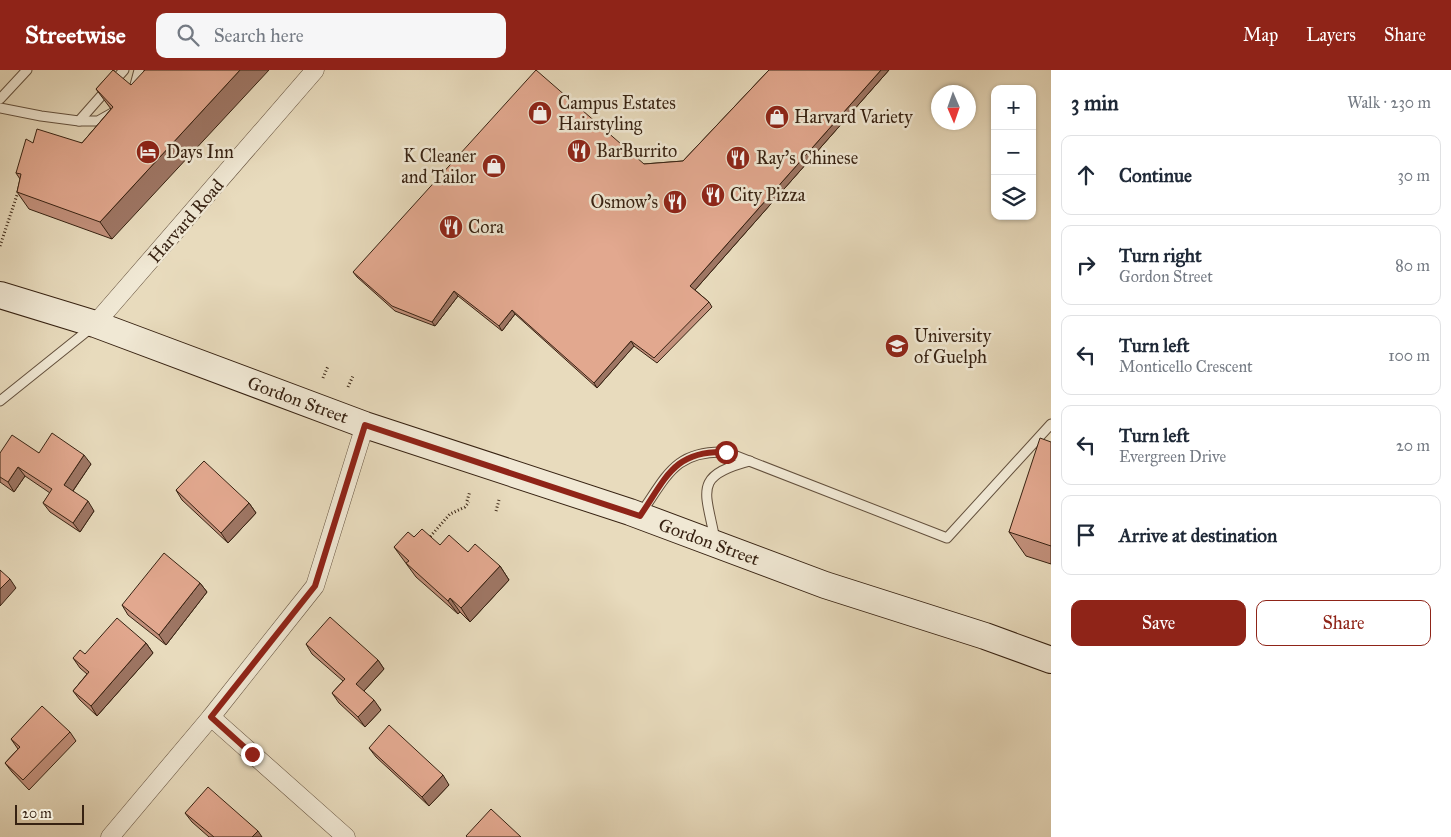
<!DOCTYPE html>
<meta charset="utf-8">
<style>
body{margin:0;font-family:"IM FELL Great Primer",serif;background:#f6f6f7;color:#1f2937}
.controls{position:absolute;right:15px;top:15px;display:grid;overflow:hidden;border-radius:10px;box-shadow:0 1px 4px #0004}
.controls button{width:45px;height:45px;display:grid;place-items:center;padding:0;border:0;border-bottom:1px solid #e0e1e3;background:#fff;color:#1f2937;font:25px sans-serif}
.compass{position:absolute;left:931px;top:15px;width:45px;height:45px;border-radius:50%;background:#fff;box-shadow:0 1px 4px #0004;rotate:178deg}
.scale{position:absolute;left:15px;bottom:12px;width:69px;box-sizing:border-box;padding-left:5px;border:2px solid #372212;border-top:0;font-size:14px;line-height:18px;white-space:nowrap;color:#372212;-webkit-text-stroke:4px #f0e8d4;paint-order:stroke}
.stop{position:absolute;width:15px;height:15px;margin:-11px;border:4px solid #8f2418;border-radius:50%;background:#fff}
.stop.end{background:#8f2418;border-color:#fff;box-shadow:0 1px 5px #0008}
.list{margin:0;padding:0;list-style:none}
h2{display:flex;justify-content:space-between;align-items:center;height:65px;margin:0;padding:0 20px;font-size:21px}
h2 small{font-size:16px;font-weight:400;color:#747a83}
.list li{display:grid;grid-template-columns:32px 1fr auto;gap:15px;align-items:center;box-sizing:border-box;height:80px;margin:0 10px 10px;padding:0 10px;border:1px solid #e0e1e3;border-radius:10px}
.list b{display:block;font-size:19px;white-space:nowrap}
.list p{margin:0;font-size:16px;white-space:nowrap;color:#747a83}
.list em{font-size:16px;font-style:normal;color:#747a83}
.actions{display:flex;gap:10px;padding:15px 20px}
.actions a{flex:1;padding:11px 0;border:1px solid #8f2418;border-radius:10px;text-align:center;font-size:18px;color:#8f2418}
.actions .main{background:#8f2418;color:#fff}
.icon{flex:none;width:28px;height:28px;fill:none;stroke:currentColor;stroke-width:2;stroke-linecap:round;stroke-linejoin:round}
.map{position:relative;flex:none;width:1051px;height:767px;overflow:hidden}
header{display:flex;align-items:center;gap:30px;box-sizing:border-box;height:70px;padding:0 25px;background:#8f2418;color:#fff}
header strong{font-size:24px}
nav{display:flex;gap:28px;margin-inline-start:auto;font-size:18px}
.search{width:350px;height:45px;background:#f6f6f7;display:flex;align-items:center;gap:12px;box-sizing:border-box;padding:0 18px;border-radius:10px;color:#747a83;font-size:19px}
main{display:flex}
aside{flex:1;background:#fff}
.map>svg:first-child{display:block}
</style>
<header>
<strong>Streetwise</strong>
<div class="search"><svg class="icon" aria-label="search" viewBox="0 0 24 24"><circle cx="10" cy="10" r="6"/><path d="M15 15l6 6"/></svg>Search here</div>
<nav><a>Map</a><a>Layers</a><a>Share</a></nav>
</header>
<main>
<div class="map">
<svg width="1051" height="767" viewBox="0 0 1051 767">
<rect width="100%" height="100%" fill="#e8dbbd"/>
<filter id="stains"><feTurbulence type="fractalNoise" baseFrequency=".004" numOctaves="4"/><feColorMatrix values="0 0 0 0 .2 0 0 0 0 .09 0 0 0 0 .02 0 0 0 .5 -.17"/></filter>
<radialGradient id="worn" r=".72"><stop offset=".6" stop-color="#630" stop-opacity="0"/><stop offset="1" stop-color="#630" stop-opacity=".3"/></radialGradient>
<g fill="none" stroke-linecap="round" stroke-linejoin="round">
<g stroke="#63503d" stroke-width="11">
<g id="service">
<path d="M134 19 139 0"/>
<path d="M0 29 27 0"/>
<path d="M0 38 41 46 79 51 124 0"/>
<path d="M79 51H98L114 42"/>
<path d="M0 331 91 258"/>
<path d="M641 443C667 406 675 380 726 382L947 468 1051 354"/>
<path d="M715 470C706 421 692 406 750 391"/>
</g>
</g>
<g stroke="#63503d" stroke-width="19">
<g id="minor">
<path d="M95 254 315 0"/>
<path d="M211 647 346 767"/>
<path d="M110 767 211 647 315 516 365 355"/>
</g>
</g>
<g stroke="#372212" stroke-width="28">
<path id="secondary" d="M0 225 95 254 365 355 630 442 825 515 985 566 1051 590"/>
</g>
<g stroke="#372212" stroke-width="3" stroke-dasharray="1 2.5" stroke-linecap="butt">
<path d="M0 176 19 119"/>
<path d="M323 308 328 296"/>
<path d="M348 317 353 306"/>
<path d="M467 431 470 421"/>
<path d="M496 441 499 430"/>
<path d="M428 469 450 444 465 437 469 432"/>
</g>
<use href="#service" stroke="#f0e8d4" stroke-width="9"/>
<use href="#minor" stroke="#f0e8d4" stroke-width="18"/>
<use href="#secondary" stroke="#f0e8d4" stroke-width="26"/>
</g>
<g fill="#c2907b" stroke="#372212">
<path d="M114 0 112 169 29 139 17 122 20 109 16 103 33 73H82L111 39 96 19Z"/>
<path d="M769 0H889L695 220 709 232 712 237 657 293 634 276 597 318 515 244 502 261 458 226 435 256 395 241 357 207 353 202 644 94 683 91Z"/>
<path d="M1051 372V494L1026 486 1009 462Z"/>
<path d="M0 383H39L91 394 73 421 94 441 80 462 50 442 43 433 50 423 25 406 14 422 0 412Z"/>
<path d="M176 420 249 433 256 443 228 473 182 430Z"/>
<path d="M414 467 440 475 468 482 500 496 509 510 470 552 460 542 458 544 416 507 394 477Z"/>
<path d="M200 513 207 522 166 575 128 545 122 535Z"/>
<path d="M146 573 153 583 97 646 80 630 73 621 87 604 80 598 73 588 85 584Z"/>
<path d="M306 574 378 590 384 599 364 621 381 640 365 657 339 633 332 623 343 611 312 584Z"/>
<path d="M70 662 76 671 29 720 12 702 5 693 18 679 11 669Z"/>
<path d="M369 678 449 715 429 736 376 687Z"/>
<path d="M185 743 262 767H209L192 752Z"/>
</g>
<g fill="#9e7664" stroke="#372212">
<path d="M240 0H269L112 169 100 152Z"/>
<path d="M881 0H889L694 221 690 216Z"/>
<path d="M454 221 458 226 435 256 432 252Z"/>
<path d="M512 240 515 244 502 261 499 256Z"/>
<path d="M631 271 634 276 597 318 594 313Z"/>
<path d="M84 385 91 394 70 425 64 415Z"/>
<path d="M18 397 25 406 14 422 8 412Z"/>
<path d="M88 431 94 441 80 462 73 453Z"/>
<path d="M249 433 256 443 228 473 221 463Z"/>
<path d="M500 496 509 510 470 552 461 538Z"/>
<path d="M10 509 16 518 0 536V519Z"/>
<path d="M200 513 207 522 166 575 159 565Z"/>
<path d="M450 528 460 542 458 544 448 531Z"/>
<path d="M146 573 153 583 97 646 91 636Z"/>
<path d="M378 590 384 599 362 623 356 614Z"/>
<path d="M374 630 381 640 365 657 358 647Z"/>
<path d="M443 705 449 715 429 736 422 727Z"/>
<path d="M258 761 262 767H252Z"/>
</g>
<g fill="#e2a88f" stroke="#372212">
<path d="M113 0 131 15 145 0H240L100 152 17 122 21 104 16 103 26 69 33 73 37 59 82 73 113 37 96 19Z"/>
<path d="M536 0 644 94 683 91 769 0H881L690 216 709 232 654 288 631 271 594 313 512 240 499 256 454 221 432 252 392 236 353 202Z"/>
<path d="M52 363 84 385 64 415 88 431 73 453 43 433 52 419 18 397 8 412 0 407V383L12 365 39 383Z"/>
<path d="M1040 368 1051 372V476L1009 462Z"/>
<path d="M204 391 249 433 221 463 176 420Z"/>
<path d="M422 459 440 475 449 465 468 482 475 474 500 496 461 538 450 528 448 531 406 493 409 491 394 477 408 462 414 467Z"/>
<path d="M164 483 200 513 159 565 122 535Z"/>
<path d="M0 500 10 509 0 519Z"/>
<path d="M330 547 378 590 356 614 374 630 358 647 332 623 345 609 306 574Z"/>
<path d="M117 548 146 573 91 636 73 621 89 602 73 588 80 580 85 584Z"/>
<path d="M42 636 70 662 23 710 5 693 20 677 11 669Z"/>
<path d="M389 655 443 705 422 727 369 678Z"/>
<path d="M208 717 258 761 252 767H214L185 743Z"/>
<path d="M491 739 521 767H467L466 766Z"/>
</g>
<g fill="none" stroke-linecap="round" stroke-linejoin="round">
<path stroke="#8f2418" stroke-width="6" d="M252 684 211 647 315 516 365 355 640 446C666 408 674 380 726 382"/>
</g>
<defs>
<g id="shop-disc" transform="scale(1.25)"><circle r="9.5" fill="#8f2418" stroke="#f0e8d4"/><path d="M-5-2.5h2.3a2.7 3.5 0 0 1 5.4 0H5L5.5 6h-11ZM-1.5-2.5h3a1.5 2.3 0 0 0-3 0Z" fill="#fff"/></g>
<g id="restaurant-disc" transform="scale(1.25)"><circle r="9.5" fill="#8f2418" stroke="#f0e8d4"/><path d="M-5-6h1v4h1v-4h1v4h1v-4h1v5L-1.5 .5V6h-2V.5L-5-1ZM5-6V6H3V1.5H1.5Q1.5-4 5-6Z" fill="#fff"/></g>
<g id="hotel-disc" transform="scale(1.25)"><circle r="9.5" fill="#8f2418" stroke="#f0e8d4"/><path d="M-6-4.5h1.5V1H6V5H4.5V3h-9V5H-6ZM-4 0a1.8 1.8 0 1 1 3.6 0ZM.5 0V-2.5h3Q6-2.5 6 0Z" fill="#fff"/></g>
<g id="university-disc" transform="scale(1.25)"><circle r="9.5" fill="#8f2418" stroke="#f0e8d4"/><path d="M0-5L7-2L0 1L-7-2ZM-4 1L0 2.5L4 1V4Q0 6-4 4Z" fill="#fff"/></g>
</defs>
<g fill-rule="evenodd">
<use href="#shop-disc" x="540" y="43"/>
<use href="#shop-disc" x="777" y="47"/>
<use href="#restaurant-disc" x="579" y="81"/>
<use href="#hotel-disc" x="148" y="82"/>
<use href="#restaurant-disc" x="738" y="88"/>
<use href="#shop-disc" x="494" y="96"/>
<use href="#restaurant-disc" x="713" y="125"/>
<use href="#restaurant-disc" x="675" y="132"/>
<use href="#restaurant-disc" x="451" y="157"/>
<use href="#university-disc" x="897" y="276"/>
</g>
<g text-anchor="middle" stroke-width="5" stroke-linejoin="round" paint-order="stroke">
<g font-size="18" fill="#372212" stroke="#f0e8d4" text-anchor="start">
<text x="558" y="39">Campus Estates<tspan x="558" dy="21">Hairstyling</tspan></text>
<text x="794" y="53">Harvard Variety</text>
<text x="596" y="87">BarBurrito</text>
<text x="166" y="88">Days Inn</text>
<text x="476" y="92" text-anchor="end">K Cleaner<tspan x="476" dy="21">and Tailor</tspan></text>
<text x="756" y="94">Ray's Chinese</text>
<text x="730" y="131">City Pizza</text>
<text x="658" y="138" text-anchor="end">Osmow's</text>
<text x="468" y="163">Cora</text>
<text x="914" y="272">University<tspan x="914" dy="21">of Guelph</tspan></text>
</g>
<g font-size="18" fill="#372212" stroke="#f0e8d4">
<text transform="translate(186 151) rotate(-49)" y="6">Harvard Road</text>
<text transform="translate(298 330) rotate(20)" y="6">Gordon Street</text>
<text transform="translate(709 472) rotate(20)" y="6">Gordon Street</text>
</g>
</g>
<rect width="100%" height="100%" filter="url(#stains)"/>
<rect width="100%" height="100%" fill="url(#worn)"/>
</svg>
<div class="controls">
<button>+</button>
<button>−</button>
<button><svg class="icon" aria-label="layers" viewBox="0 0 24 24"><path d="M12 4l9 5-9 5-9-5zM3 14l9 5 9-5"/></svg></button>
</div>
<svg class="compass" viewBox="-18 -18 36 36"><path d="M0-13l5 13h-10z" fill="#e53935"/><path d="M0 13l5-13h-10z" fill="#747a83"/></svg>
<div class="scale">20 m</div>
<div class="stop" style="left:726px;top:382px"></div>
<div class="stop end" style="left:252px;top:684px"></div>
</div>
<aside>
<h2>3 min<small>Walk · 230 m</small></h2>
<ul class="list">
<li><svg class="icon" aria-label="ahead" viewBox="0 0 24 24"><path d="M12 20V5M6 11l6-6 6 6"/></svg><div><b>Continue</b></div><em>30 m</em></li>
<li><svg class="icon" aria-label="right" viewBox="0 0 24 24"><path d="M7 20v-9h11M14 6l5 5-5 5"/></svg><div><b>Turn right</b><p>Gordon Street</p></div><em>80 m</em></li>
<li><svg class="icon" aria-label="left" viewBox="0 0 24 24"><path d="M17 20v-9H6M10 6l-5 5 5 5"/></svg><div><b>Turn left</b><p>Monticello Crescent</p></div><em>100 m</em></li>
<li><svg class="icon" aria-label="left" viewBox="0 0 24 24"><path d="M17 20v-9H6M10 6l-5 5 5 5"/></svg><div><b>Turn left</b><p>Evergreen Drive</p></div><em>20 m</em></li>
<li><svg class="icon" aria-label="arrive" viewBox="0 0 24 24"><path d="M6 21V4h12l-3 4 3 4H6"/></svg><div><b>Arrive at destination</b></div></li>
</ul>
<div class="actions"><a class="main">Save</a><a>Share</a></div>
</aside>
</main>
